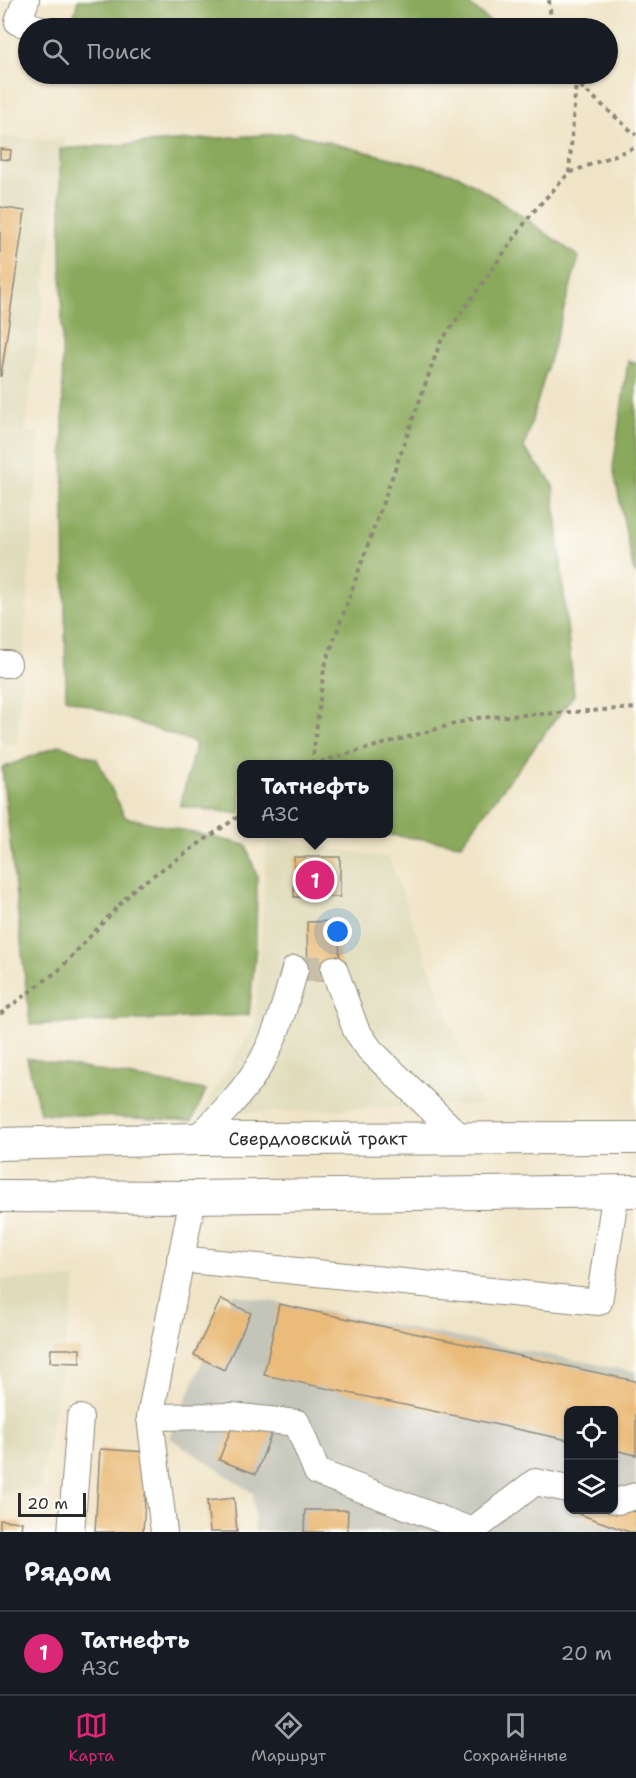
<!DOCTYPE html>
<html lang="ru">
<meta charset="utf-8">
<style>
body{margin:0;font-family:"Shantell Sans",sans-serif;background:#20242c;color:#f1f3f6}
.controls{position:absolute;right:18px;bottom:18px;display:grid;overflow:hidden;border-radius:12px;box-shadow:0 2px 4px #0004}
.controls button{width:54px;height:54px;display:grid;place-items:center;padding:0;border:0;border-bottom:2px solid #363941;background:#171b24;color:#f1f3f6;font:30px sans-serif}
.scale{position:absolute;left:18px;bottom:15px;width:68px;box-sizing:border-box;padding-left:6px;border:3px solid #2b2b2b;border-top:0;font-size:16px;line-height:21px;white-space:nowrap;color:#2b2b2b;-webkit-text-stroke:4px #fdfcf7;paint-order:stroke}
.you{position:absolute;left:338px;top:932px;width:21px;height:21px;margin:-15px;border:4px solid #fff;border-radius:50%;background:#1a73e8;box-shadow:0 0 0 9px #1a73e833}
.badge{display:grid;place-items:center;width:39px;height:39px;border-radius:50%;background:#db2777;color:#fff;font-size:20px;font-weight:700}
.pin{position:absolute;translate:-50% -50%;border:3px solid #fff;box-shadow:0 2px 6px #0006}
.popup{position:absolute;left:237px;top:760px;width:156px;height:78px;box-sizing:border-box;display:grid;place-content:center;border-radius:12px;background:#171b24;filter:drop-shadow(0 2px 4px #0005);font-size:20px;white-space:nowrap;color:#9ea1a6}
.popup b{font-size:22px;color:#f1f3f6}
.popup::after{content:'';position:absolute;left:50%;top:100%;margin-left:-12px;border:12px solid transparent;border-top-color:#171b24}
.list{margin:0;padding:0;list-style:none}
h2{display:flex;justify-content:space-between;align-items:center;height:78px;margin:0;padding:0 24px;font-size:26px}
h2 small{font-size:20px;font-weight:400;color:#9ea1a6}
.list li{display:grid;grid-template-columns:39px 1fr auto;gap:18px;align-items:center;box-sizing:border-box;height:84px;padding:0 24px;border-top:2px solid #363941}
.list b{display:block;font-size:22px;white-space:nowrap}
.list p{margin:0;font-size:20px;white-space:nowrap;color:#9ea1a6}
.list em{font-size:20px;font-style:normal;color:#9ea1a6}
.icon{flex:none;width:33px;height:33px;fill:none;stroke:currentColor;stroke-width:2;stroke-linecap:round;stroke-linejoin:round}
.map{position:relative;flex:none;width:636px;height:1532px;overflow:hidden}
.search{position:absolute;background:#171b24;box-shadow:0 2px 4px #0004;left:18px;right:18px;top:18px;height:66px;display:flex;align-items:center;gap:15px;box-sizing:border-box;padding:0 21px;border-radius:33px;color:#9ea1a6;font-size:22px}
.sheet{height:162px;background:#171b24}
nav{display:flex;justify-content:space-around;align-items:center;box-sizing:border-box;height:84px;border-top:2px solid #363941;background:#171b24;font-size:16px;color:#9ea1a6}
nav a{display:grid;justify-items:center;gap:3px}
nav .on{color:#db2777}
.map>svg:first-child{display:block}
</style>
<div class="map">
<svg width="636" height="1532" viewBox="0 0 636 1532">
<rect width="100%" height="100%" fill="#fdfcf7"/>
<filter id="ink" filterUnits="userSpaceOnUse"><feTurbulence type="fractalNoise" baseFrequency=".0167" numOctaves="2"/><feDisplacementMap in="SourceGraphic" scale="12" xChannelSelector="R" yChannelSelector="G"/><feConvolveMatrix kernelMatrix="1 2 1 2 8 2 1 2 1" color-interpolation-filters="sRGB"/></filter>
<filter id="wash" filterUnits="userSpaceOnUse"><feTurbulence type="fractalNoise" baseFrequency=".008" numOctaves="4" result="noise"/><feDisplacementMap in="SourceGraphic" scale="24" xChannelSelector="R" yChannelSelector="G"/><feGaussianBlur stdDeviation="1.35" result="paint"/><feColorMatrix in="noise" values="0 0 0 0 0 0 0 0 0 0 0 0 0 0 0 0 0 1.4 0 .05"/><feComposite in="paint" operator="in"/></filter>
<g filter="url(#wash)">
<rect width="100%" height="100%" fill="#f0e4c7"/>
<g fill="#e0dcbb">
<path d="M0 137 65 140 25 432 40 433 17 744 0 743Z"/>
<path d="M267 838 389 858 481 1105 200 1114 255 1025Z"/>
<path d="M0 1279H77L40 1488 0 1494Z"/>
</g>
<path fill="#c4c5b9" fill-rule="evenodd" d="M233 1294 636 1372V1532H255L253 1493 169 1437ZM568 1410H614V1510H568Z"/>
<g fill="#8aa95c" stroke="#5a6a44" stroke-width="1.5">
<path d="M78 0H464L498 28H71Z"/>
<path d="M111 74H433L397 82 113 76Z"/>
<path d="M292 133 458 175 507 205 579 257 524 448 553 484 574 695 461 844 382 834H388V764H242L241 814 180 806 196 743 66 698 60 149Z"/>
<path d="M628 361 636 362V575L633 568 613 467Z"/>
<path d="M60 745 97 759 125 817 246 845 257 876 256 947 249 1015 30 1025 2 768Z"/>
<path d="M27 1058 206 1090 192 1121 40 1113Z"/>
</g>
<g id="blocks">
<g fill="#eabb79">
<path d="M0 149 11 150 10 160 0 159Z"/>
<path d="M0 207 25 211 1 376H0Z"/>
<rect x="294" y="857" width="46" height="40"/>
<path d="M339 921 340 980 308 981 307 922Z"/>
<path d="M221 1299 251 1313 224 1370 194 1355Z"/>
<path d="M279 1304 636 1381V1455L614 1450V1410H568V1440L264 1375Z"/>
<path d="M51 1349H80V1363L50 1362Z"/>
<path d="M235 1418 272 1432 256 1474 219 1460Z"/>
<path d="M100 1449 148 1452 143 1532H95Z"/>
<path d="M234 1498 237 1532H210L207 1501Z"/>
<path d="M614 1504 636 1512V1532H629L579 1514 580 1510H614Z"/>
<path d="M305 1510H348L347 1532H304Z"/>
<path d="M0 1520 22 1522 21 1532H0Z"/>
</g>
</g>
</g>
<g filter="url(#ink)">
<use href="#blocks" fill-opacity="0" stroke="#8e8879" stroke-width="1.5"/>
<g fill="none" stroke-linecap="round" stroke-linejoin="round">
<path stroke="#c9bfa8" stroke-width="26" stroke-dasharray="26 13" stroke-linecap="butt" d="M295 969H334"/>
<g stroke="#8e8879" stroke-width="28">
<g id="minor">
<path d="M26 0 18 22 37 28"/>
<path d="M0 664H8"/>
<path d="M334 969 356 1030 370 1050 460 1137"/>
<path d="M196 1139C217 1120 248 1087 262 1061 278 1032 286 1001 295 969"/>
<path d="M180 1259 599 1302 616 1191"/>
<path d="M150 1417 232 1416 297 1423 317 1472 472 1531 535 1482 568 1489"/>
<path d="M614 1500 618 1501 636 1496"/>
<path d="M71 1532 80 1418"/>
<path d="M164 1532 150 1417 193 1197"/>
</g>
</g>
<g stroke="#8e8879" stroke-width="34">
<g id="major">
<path id="s1" d="M0 1144 196 1139 636 1138"/>
<path d="M0 1196 193 1197 636 1191"/>
</g>
</g>
<g stroke="#8e8879" stroke-width="4" stroke-dasharray="4.5 4.5" stroke-linecap="butt">
<path d="M549 0 552 28"/>
<path d="M567 74 636 135"/>
<path d="M569 173 576 81"/>
<path d="M312 764 324 668 440 343 532 213 569 173 636 147"/>
<path d="M312 764 476 718 636 708"/>
<path d="M0 1014 59 970 135 888 242 814"/>
</g>
<use href="#minor" stroke="#fff" stroke-width="26"/>
<use href="#major" stroke="#fff" stroke-width="32"/>
</g>
</g>
<g text-anchor="middle" stroke-width="4.5" stroke-linejoin="round" paint-order="stroke">
<g font-size="18" fill="#2b2b2b" stroke="#fdfcf7">
<text dy="6" stroke="none"><textPath href="#s1" startOffset="318">Свердловский тракт</textPath></text>
</g>
</g>
</svg>
<div class="controls">
<button><svg class="icon" aria-label="locate" viewBox="0 0 24 24"><circle cx="12" cy="12" r="6"/><path d="M12 2v4M12 18v4M2 12h4M18 12h4"/></svg></button>
<button><svg class="icon" aria-label="layers" viewBox="0 0 24 24"><path d="M12 4l9 5-9 5-9-5zM3 14l9 5 9-5"/></svg></button>
</div>
<div class="scale">20 m</div>
<div class="you"></div>
<div class="pin badge" style="left:315px;top:880px">1</div>
<div class="popup"><b>Татнефть</b>АЗС</div>
<div class="search"><svg class="icon" aria-label="search" viewBox="0 0 24 24"><circle cx="10" cy="10" r="6"/><path d="M15 15l6 6"/></svg>Поиск</div>
</div>
<section class="sheet">
<h2>Рядом<small></small></h2>
<ul class="list">
<li><span class="badge">1</span><div><b>Татнефть</b><p>АЗС</p></div><em>20 m</em></li>
</ul>
</section>
<nav>
<a class="on"><svg class="icon" aria-label="map" viewBox="0 0 24 24"><path d="M3 6l6-2 6 2 6-2v14l-6 2-6-2-6 2zM9 4v14M15 6v14"/></svg>Карта</a>
<a><svg class="icon" aria-label="directions" viewBox="0 0 24 24"><path d="M12 3l9 9-9 9-9-9zM9 14v-3h6M13 9l2 2-2 2"/></svg>Маршрут</a>
<a><svg class="icon" aria-label="saved" viewBox="0 0 24 24"><path d="M7 4h10v16l-5-4-5 4z"/></svg>Сохранённые</a>
</nav>
